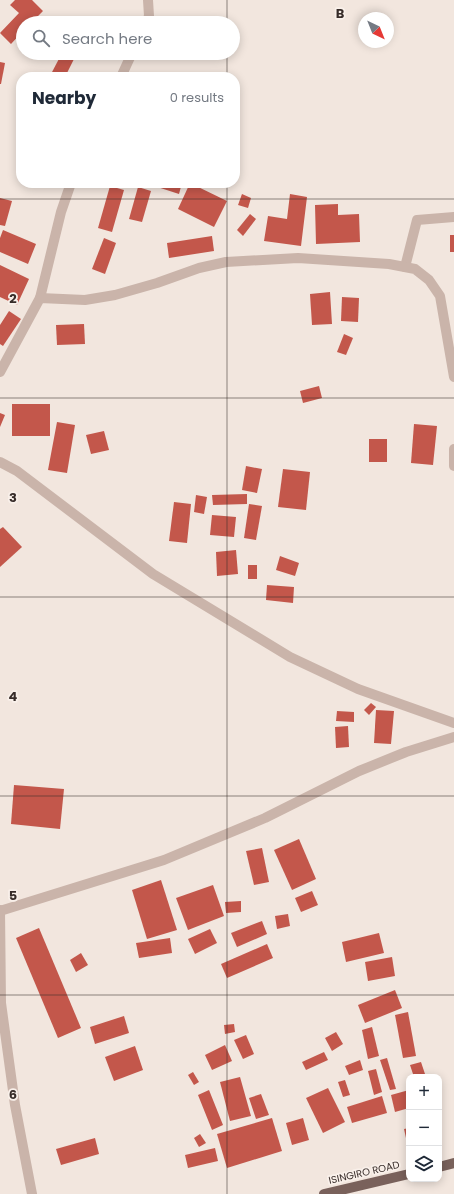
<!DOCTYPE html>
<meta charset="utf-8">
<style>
body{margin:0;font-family:Poppins,sans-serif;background:#f6f6f7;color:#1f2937}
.controls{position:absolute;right:12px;bottom:12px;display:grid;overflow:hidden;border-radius:8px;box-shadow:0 2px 10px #0003}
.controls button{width:36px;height:36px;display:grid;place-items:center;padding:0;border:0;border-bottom:1px solid #e0e1e3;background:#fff;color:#1f2937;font:20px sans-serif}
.compass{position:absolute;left:358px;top:12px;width:36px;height:36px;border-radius:50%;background:#fff;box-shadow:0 2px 10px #0003;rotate:137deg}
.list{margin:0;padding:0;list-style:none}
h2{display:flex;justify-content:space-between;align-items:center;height:52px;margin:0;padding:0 16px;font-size:17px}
h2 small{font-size:13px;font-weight:400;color:#747a83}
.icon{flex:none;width:22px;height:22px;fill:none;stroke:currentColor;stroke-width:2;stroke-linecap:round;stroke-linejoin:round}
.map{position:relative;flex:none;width:454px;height:1194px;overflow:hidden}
.search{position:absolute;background:#fff;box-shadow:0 2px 10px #0003;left:16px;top:16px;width:224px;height:44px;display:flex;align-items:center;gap:10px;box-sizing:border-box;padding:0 14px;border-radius:22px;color:#747a83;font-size:15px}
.panel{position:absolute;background:#fff;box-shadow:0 2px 10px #0003;left:16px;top:72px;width:224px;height:116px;border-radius:16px}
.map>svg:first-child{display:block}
</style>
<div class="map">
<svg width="454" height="1194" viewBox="0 0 454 1194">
<rect width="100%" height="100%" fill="#f2e6de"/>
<g fill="#c3574b">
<path d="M15 0H32L43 11 31 23H23V31L11 44 0 33 19 13 10 5Z"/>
<path d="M62 53H71L76 55 65 77H57L51 74Z"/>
<path d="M0 62 5 63 1 84H0Z"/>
<path d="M235 110 240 112 235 126Z"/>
<path d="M116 183H126L125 186Z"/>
<path d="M145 183H182L179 194Z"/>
<path d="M190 183 227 201 214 227 178 209Z"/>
<path d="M110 186 124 190 112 232 98 228Z"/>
<path d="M138 187 151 191 142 222 129 219Z"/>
<path d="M242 194 251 198 248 208 238 205Z"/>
<path d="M290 194 307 197 301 246 264 241 268 216 287 219Z"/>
<path d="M0 198 12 201 5 226 0 225Z"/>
<path d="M338 204V215L359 214 360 242 316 244 315 205Z"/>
<path d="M250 214 256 219 243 236 237 230Z"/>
<path d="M3 230 36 244 28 264 0 252V238Z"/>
<rect x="450" y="235" width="4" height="17"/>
<path d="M212 236 214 251 169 258 167 243Z"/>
<path d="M104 238 116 243 105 274 92 269Z"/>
<path d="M0 265 29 279 17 305 0 297Z"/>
<path d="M330 292 332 324 312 325 310 294Z"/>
<path d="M342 297 359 298 358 322 341 321Z"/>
<path d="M9 311 21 319 3 346 0 344V325Z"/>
<path d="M84 324 85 344 57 345 56 325Z"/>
<path d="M344 334 353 338 346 355 337 352Z"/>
<path d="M319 386 322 398 303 403 300 391Z"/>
<rect x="12" y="404" width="38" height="32"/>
<path d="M0 413 5 415 0 427Z"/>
<path d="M57 422 75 425 67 473 48 470Z"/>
<path d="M414 424 437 426 433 465 411 463Z"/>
<path d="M104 431 109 450 91 454 86 435Z"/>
<rect x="369" y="439" width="18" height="23"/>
<path d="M246 466 262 469 257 493 242 490Z"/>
<path d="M283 469 310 472 306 510 278 507Z"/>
<path d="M247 494V504L213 505 212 495Z"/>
<path d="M196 495 207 497 204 514 194 512Z"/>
<path d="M174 502 191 504 187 543 169 541Z"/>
<path d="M249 504 262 506 256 540 244 538Z"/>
<path d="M212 515 236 517 234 537 210 535Z"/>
<path d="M3 527 22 547 0 567V529Z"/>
<path d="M236 550 238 574 217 576 216 552Z"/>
<path d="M280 556 299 563 295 576 276 570Z"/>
<rect x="248" y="565" width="9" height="14"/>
<path d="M267 585 294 587 293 603 266 600Z"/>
<path d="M371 703 376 707 369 715 364 710Z"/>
<path d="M376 710 394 711 391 744 374 743Z"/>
<path d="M337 711 354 712V722L336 721Z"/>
<path d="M348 726 349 747 336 748 335 727Z"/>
<path d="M14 785 64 789 60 829 11 824Z"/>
<path d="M299 839 316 879 292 890 274 850Z"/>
<path d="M262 848 269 882 254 885 246 851Z"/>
<path d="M161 880 177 930 147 939 132 890Z"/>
<path d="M213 885 224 916 188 930 176 898Z"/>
<path d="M312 891 318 905 301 912 295 898Z"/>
<path d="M241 901V912L226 913 225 902Z"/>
<path d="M288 914 290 926 277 929 275 916Z"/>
<path d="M262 921 267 934 237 947 231 933Z"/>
<path d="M39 928 81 1028 58 1038 16 938Z"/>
<path d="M210 929 217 943 195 954 188 939Z"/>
<path d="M379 933 384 953 346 962 342 942Z"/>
<path d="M170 938 172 953 139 958 136 943Z"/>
<path d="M267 944 273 958 227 978 221 964Z"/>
<path d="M81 953 88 965 76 972 70 960Z"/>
<path d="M392 957 395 976 368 981 365 962Z"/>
<path d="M395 990 402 1008 365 1023 358 1005Z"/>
<path d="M408 1012 416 1056 403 1058 395 1015Z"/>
<path d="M124 1016 129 1033 95 1044 90 1027Z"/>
<path d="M234 1024 235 1032 225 1034 224 1025Z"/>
<path d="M372 1027 379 1056 368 1059 362 1030Z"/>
<path d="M336 1032 343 1044 332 1051 325 1038Z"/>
<path d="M246 1035 254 1054 243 1059 234 1040Z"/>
<path d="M225 1045 232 1061 212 1070 205 1055Z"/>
<path d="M135 1046 143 1070 114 1081 105 1057Z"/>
<path d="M324 1052 328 1060 306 1070 302 1062Z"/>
<path d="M387 1058 396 1089 390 1090 380 1060Z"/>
<path d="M360 1060 363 1070 349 1075 345 1066Z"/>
<path d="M421 1062 426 1077H414L410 1065Z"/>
<path d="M376 1069 382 1092 374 1095 368 1071Z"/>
<path d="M193 1072 199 1082 194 1085 188 1075Z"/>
<path d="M240 1077 251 1116 230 1121 220 1082Z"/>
<path d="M345 1080 350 1095 343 1097 338 1082Z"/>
<path d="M328 1088 345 1122 323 1133 306 1098Z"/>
<path d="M209 1090 223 1125 212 1130 198 1095Z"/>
<path d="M409 1090V1108L395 1112 391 1095Z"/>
<path d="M261 1094 269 1115 256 1119 249 1098Z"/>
<path d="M382 1096 387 1113 352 1123 347 1107Z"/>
<path d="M272 1118 282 1151 227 1168 217 1134Z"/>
<path d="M303 1118 309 1140 292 1145 286 1123Z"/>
<path d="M409 1128V1137L406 1138 404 1129Z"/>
<path d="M200 1134 206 1143 199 1147 194 1138Z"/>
<path d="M95 1138 99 1154 61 1165 56 1149Z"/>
<path d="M215 1148 218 1161 188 1168 185 1155Z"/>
</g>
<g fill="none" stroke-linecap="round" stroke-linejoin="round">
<g stroke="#cab4aa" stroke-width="10">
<path d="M146 23 149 16 148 0"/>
<path d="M121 77 132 53"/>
<path d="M405 267 417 220 454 217"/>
<path d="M40 298 61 212 71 183"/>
<path d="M0 372 40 298 85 300 115 295 157 283 199 268 226 262 298 258 389 264 415 269 429 280 440 296 454 377"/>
<path d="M454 449V466"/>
<path d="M0 462 17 471 153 574 290 657 358 689 454 723"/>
<path d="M0 910 1 1003 15 1105 32 1194"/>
<path d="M0 911 164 860 265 818 359 771 406 752 454 737"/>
</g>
<g stroke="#79615b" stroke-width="10">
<path d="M439 1167 454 1163"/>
<path d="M324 1194 409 1174"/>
</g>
</g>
<path fill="none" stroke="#372c29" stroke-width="1" stroke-opacity="0.55" d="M227 0V23M227 53V77M227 183V1194M0 199H454M0 398H454M0 597H454M0 796H454M0 995H454"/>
<g text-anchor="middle" stroke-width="3.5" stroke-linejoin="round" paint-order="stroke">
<g font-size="10" fill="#372c29" stroke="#f9f0ea">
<text transform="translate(364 1172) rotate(-13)" y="4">ISINGIRO ROAD</text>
</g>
</g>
<g font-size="13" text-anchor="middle" font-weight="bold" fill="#372c29" stroke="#f9f0ea" stroke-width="3.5" stroke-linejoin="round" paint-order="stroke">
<text x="340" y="18">B</text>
<text x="13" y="303">2</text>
<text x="13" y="502">3</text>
<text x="13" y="701">4</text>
<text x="13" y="900">5</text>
<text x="13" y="1099">6</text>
</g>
</svg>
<div class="controls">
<button>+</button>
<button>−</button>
<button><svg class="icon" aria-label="layers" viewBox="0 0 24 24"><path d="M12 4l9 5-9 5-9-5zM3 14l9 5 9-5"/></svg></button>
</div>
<svg class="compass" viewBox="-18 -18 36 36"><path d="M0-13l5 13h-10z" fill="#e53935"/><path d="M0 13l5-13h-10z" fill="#747a83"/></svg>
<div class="search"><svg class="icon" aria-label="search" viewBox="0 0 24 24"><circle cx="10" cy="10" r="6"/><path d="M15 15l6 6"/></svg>Search here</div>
<section class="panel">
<h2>Nearby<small>0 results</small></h2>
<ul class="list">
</ul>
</section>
</div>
